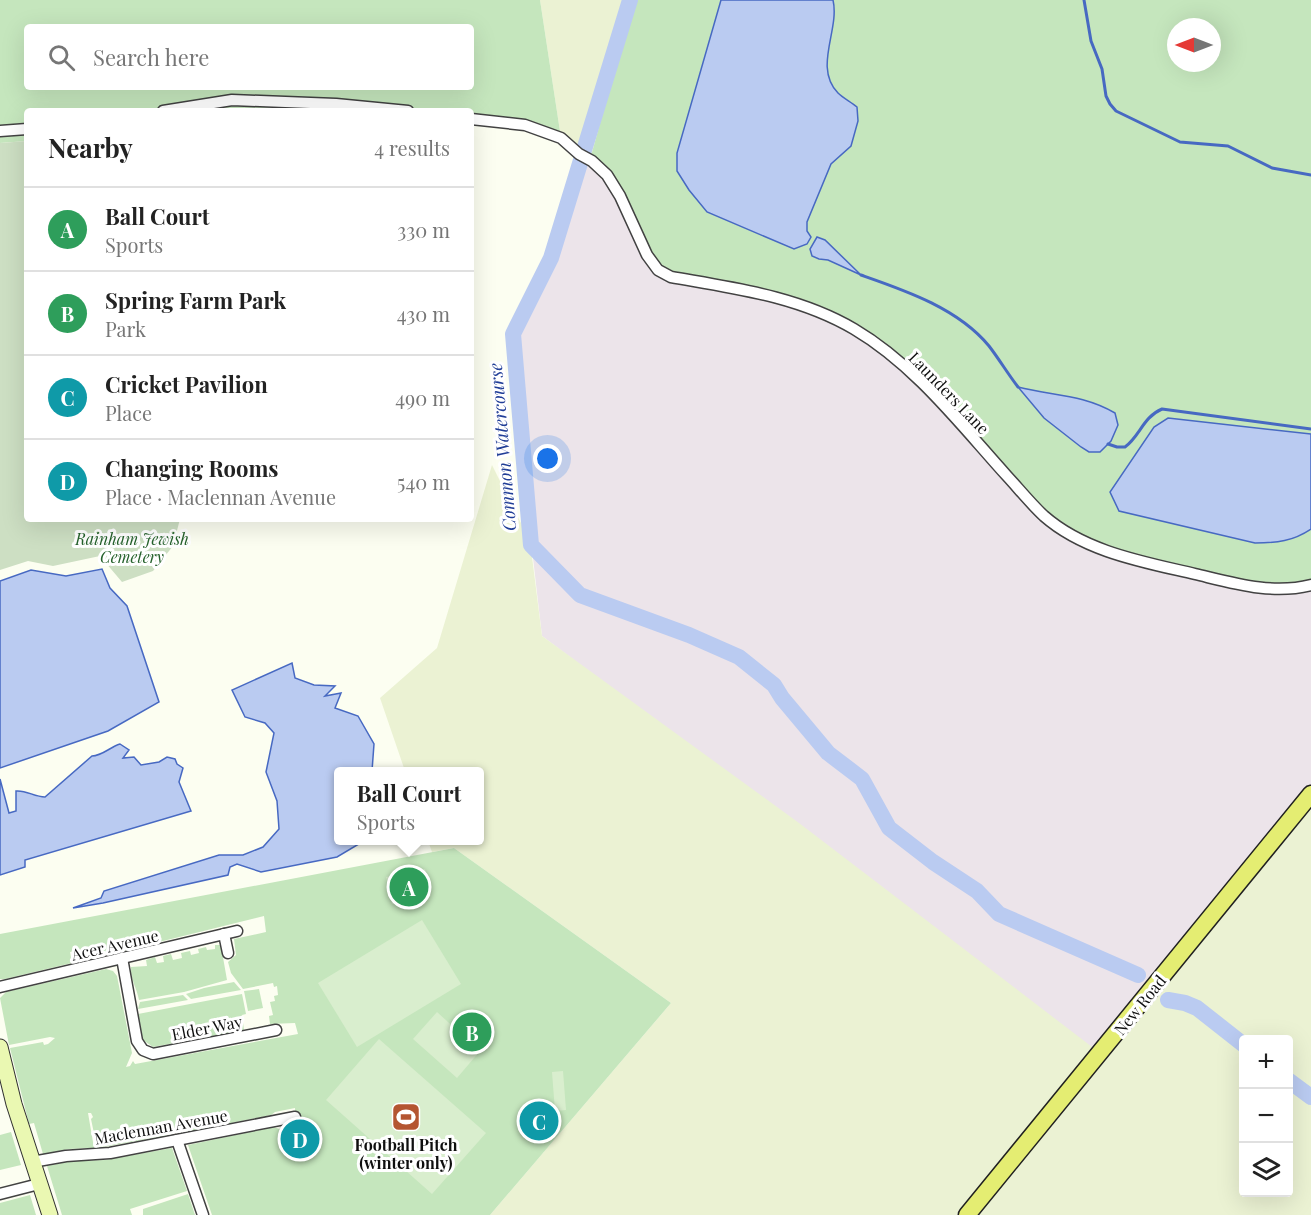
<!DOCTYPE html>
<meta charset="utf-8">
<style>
body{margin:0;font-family:"Playfair Display",serif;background:#f2f2f2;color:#222}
.controls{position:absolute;right:18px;bottom:18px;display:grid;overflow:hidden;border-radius:6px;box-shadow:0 6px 24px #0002}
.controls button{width:54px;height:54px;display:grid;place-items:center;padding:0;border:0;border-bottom:2px solid #e0e0e0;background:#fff;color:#222;font:30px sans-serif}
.compass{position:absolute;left:1167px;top:18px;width:54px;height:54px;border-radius:50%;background:#fff;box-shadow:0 6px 24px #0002;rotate:270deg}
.you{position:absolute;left:548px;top:459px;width:21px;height:21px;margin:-15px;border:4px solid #fff;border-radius:50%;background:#1a73e8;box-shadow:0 0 0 9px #1a73e833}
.badge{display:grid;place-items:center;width:39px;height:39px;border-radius:50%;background:#b45531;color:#fff;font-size:20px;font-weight:700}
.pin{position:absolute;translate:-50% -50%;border:3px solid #fff;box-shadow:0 2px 6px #0006}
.popup{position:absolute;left:334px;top:767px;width:150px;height:78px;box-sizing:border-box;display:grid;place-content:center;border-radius:6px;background:#fff;filter:drop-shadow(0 2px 4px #0005);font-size:20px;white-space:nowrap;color:#767676}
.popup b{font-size:22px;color:#222}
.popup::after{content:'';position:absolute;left:50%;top:100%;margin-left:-12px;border:12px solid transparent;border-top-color:#fff}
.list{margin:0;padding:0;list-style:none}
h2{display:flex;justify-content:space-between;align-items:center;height:78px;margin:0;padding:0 24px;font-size:26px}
h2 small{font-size:20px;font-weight:400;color:#767676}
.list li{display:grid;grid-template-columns:39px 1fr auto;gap:18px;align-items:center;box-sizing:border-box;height:84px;padding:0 24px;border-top:2px solid #e0e0e0}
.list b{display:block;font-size:22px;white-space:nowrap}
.list p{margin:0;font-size:20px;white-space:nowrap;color:#767676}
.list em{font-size:20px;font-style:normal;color:#767676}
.icon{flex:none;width:33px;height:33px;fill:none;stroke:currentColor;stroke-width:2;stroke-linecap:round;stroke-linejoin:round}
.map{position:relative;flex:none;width:1311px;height:1215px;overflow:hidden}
.search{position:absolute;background:#fff;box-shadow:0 6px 24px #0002;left:24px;top:24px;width:450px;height:66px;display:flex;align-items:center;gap:15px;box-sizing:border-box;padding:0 21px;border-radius:6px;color:#767676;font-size:22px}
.panel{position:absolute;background:#fff;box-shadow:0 6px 24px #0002;left:24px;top:108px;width:450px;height:414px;border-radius:6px}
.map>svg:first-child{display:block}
</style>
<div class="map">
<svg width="1311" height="1215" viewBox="0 0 1311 1215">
<rect width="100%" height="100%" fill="#fcfef1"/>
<path fill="#ece4ea" d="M591 156 607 175 642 231 647 255 822 312 1311 585V794L1100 1054 542 636 507 333 526 308 551 258Z"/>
<g fill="#ebf2d3" fill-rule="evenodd">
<path d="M540 0H634L591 156 561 138Z"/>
<path d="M492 465 530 541 542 636 799 823 1100 1053 1311 794V1215H490L671 1003 454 848 432 852 428 841 480 840V772L405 771 380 698 437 648ZM1244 1040H1288V1192H1244Z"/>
</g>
<g fill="#c5e6bd" fill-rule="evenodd">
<path d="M0 0H540L561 138 471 119V111H27V141L0 143ZM27 27H471V87H27Z"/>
<path d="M634 0H1311V585L1275 590 1125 558 1045 516 902 364 822 312 671 277 647 255 642 230 607 175 591 156ZM1176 27H1212V63H1176Z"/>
<path d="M454 848 671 1003 490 1215H212L188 1145 274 1127 279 1129 294 1126 295 1108 275 1112 271 1115 187 1132 183 1130 166 1133V1136L97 1148 91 1119 93 1117 91 1113H88L94 1148 69 1149 43 1154 34 1123 29 1124 10 1048 43 1042 44 1045 48 1044 55 1038 50 1037 9 1045 0 998 6 992 106 969 113 971 117 976 132 1053 126 1067 130 1066 133 1061 135 1064 298 1034 295 1023 270 1024 269 1016 273 1015 270 1002 275 1001 274 996 278 995 277 986 274 987 273 983 243 989 231 973 228 962 236 955 234 939 266 932 264 916 78 962 76 951 70 952 72 963 5 979H0V934Z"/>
<path d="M215 945H220L221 946 227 980 184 992 139 1000C137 988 130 979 131 967L147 966 146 960 155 957 157 963 164 962 163 956 171 954 173 960 182 958 181 953 190 951 191 955 199 953 198 949 206 947 207 950 215 949Z"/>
<path d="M234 982 241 990 191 999 186 994 204 988Z"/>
<path d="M259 989 263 1008 248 1011 244 991Z"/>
<path d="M242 994 246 1014 242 1015 244 1030 153 1047 143 1040 138 1014Z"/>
<path d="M183 995 188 1000 138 1009 140 1002Z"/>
<path d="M11 1132 21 1165 0 1170V1135Z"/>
<path d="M172 1148 187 1191 130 1209 132 1215H62L47 1166 73 1161 105 1160Z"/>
<path d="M188 1194 195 1215H143V1209Z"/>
<path d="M30 1195 36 1215H0V1203Z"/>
</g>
<path fill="#cddfc3" d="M27 141V519H180L173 546 153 571 122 582 100 556 53 566 28 561 0 570V143Z"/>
<g fill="#d9eece">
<path d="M425 869 431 896 392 904 386 877Z"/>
<path d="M422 920 461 984 357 1047 318 983Z"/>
<path d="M437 1012 480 1051 457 1078 413 1039Z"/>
<path d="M379 1039 486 1133 432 1194 326 1100Z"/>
<path d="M563 1071 566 1110 555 1111 552 1072Z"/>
</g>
<g fill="#bacbf1" stroke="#4769c2" stroke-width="1.5">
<path d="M721 0H833C840 30 813 67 838 93 843 98 851 102 857 107L858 121 851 146 831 164 807 222V231L811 237 807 244 794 249 707 212 689 190 677 171V153Z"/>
<path d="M817 237 825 240 861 275 828 260 819 259 812 256 810 249Z"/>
<path d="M1018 387C1053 396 1082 394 1115 413L1118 425 1111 441 1100 452H1089L1081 447 1044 418Z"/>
<path d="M1168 418 1311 434V529C1293 541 1277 543 1255 543L1119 511 1110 492 1154 427Z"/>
<path d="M102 569 110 588 127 606 159 702 108 731 0 768V581L31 570 66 576Z"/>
<path d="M292 663 295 678 314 685 335 686 325 696 341 693 335 708 358 716 374 744 372 771 338 772V840L364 841 337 857 261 872 237 864 230 867 228 875 103 903 73 908 101 898 104 891 219 855H243L263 847 279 829 277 801 266 772 274 733 265 723 245 717 232 690Z"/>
<path d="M120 744 129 750 123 758 134 757 141 765 159 762 167 757 175 759 177 764 183 768 179 782 191 811 25 860V867L0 875V779L9 813 16 811V791C27 790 34 797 45 797L92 756C102 756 110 747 120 744Z"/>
</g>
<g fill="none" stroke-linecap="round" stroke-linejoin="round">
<g stroke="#4769c2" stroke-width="3">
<path d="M1084 0 1091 41 1102 69 1106 96 1110 104 1116 111 1180 142 1228 146 1272 168 1311 175"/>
<path d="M861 275C904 290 958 308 989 346 999 359 1008 374 1018 387"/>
<path d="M1108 444 1117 447H1125C1140 436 1143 417 1162 409L1311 429"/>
</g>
<g stroke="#bacbf1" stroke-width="16">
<path d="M630 0 551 258 513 334 531 545 580 595 689 635 739 657 774 685 782 698 828 753 862 779 889 828 933 862 977 891 999 914 1138 975"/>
<path d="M1168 1000 1185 1003 1197 1008 1244 1045"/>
<path d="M1288 1080 1311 1097"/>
</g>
<g stroke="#424242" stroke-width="13">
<g id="street">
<path d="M163 111 232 100 336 104 408 111"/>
<path d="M471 119 525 125 561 138 579 154 592 161 607 175 620 196 647 255 658 270 671 277C733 288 798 296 854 329 915 365 960 424 1007 476 1019 489 1031 504 1044 516 1085 552 1144 562 1195 574 1233 583 1272 595 1311 585"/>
<path d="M0 131 27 129"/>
<path d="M224 934 228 953"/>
<path d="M122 958 137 1041 143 1050 153 1054 276 1030"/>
<path d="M0 987 237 931"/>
<path d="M177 1140 203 1215"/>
<path d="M32 1162 66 1156 110 1153 295 1117"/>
<path d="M0 1194 39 1184"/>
</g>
</g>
<g stroke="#313131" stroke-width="17">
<path id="secondary" d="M0 1047 14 1104 50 1215"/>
</g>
<g stroke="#202020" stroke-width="19">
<path id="primary" d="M967 1215 1311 794"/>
</g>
<use href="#street" stroke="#fff" stroke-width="10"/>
<use href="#secondary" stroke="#eaf8b2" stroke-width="15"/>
<use href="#primary" stroke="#e4ed72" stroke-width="16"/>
</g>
<defs>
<g id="stadium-square" transform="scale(1.5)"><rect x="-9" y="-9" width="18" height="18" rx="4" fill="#b45531" stroke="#fff"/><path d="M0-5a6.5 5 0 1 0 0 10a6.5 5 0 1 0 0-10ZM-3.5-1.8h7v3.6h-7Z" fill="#fff"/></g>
</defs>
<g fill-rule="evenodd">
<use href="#stadium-square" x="406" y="1117"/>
</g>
<g text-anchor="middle" stroke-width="6" stroke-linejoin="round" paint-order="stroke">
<g font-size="16" fill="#0f0f0f" stroke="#fff">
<text transform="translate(949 393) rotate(46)" y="6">Launders Lane</text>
<text transform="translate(115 945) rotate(-13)" y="6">Acer Avenue</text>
<text transform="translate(1140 1005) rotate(-51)" y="6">New Road</text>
<text transform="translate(207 1028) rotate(-11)" y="6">Elder Way</text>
<text transform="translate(161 1127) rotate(-10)" y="6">Maclennan Avenue</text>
</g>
<g font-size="16" font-style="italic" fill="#24612b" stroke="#fff">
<text x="132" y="545">Rainham Jewish<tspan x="132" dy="18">Cemetery</tspan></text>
</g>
<g font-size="16" font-weight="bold" fill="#0f0f0f" stroke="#fff">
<text x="406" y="1151">Football Pitch<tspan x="406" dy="18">(winter only)</tspan></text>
</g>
<g font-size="18" font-style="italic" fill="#213e97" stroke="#fff">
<text transform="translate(503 447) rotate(-95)" y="6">Common Watercourse</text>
</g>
</g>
</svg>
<div class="controls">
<button>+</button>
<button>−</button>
<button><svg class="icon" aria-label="layers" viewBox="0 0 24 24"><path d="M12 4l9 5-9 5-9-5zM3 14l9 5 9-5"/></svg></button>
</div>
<svg class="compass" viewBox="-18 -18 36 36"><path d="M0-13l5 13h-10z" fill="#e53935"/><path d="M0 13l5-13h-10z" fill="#767676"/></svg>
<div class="you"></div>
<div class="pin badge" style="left:409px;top:887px;background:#2e9e5b">A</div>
<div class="popup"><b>Ball Court</b>Sports</div>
<div class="pin badge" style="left:472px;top:1032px;background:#2e9e5b">B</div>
<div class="pin badge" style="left:539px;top:1121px;background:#0f9aa8">C</div>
<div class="pin badge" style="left:300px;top:1139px;background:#0f9aa8">D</div>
<div class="search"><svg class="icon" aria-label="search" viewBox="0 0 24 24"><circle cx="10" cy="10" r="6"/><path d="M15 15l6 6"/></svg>Search here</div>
<section class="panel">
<h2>Nearby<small>4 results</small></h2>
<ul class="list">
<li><span class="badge" style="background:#2e9e5b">A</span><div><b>Ball Court</b><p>Sports</p></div><em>330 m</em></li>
<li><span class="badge" style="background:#2e9e5b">B</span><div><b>Spring Farm Park</b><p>Park</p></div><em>430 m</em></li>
<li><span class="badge" style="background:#0f9aa8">C</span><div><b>Cricket Pavilion</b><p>Place</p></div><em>490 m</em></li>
<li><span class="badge" style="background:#0f9aa8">D</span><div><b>Changing Rooms</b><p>Place · Maclennan Avenue</p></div><em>540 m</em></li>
</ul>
</section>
</div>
